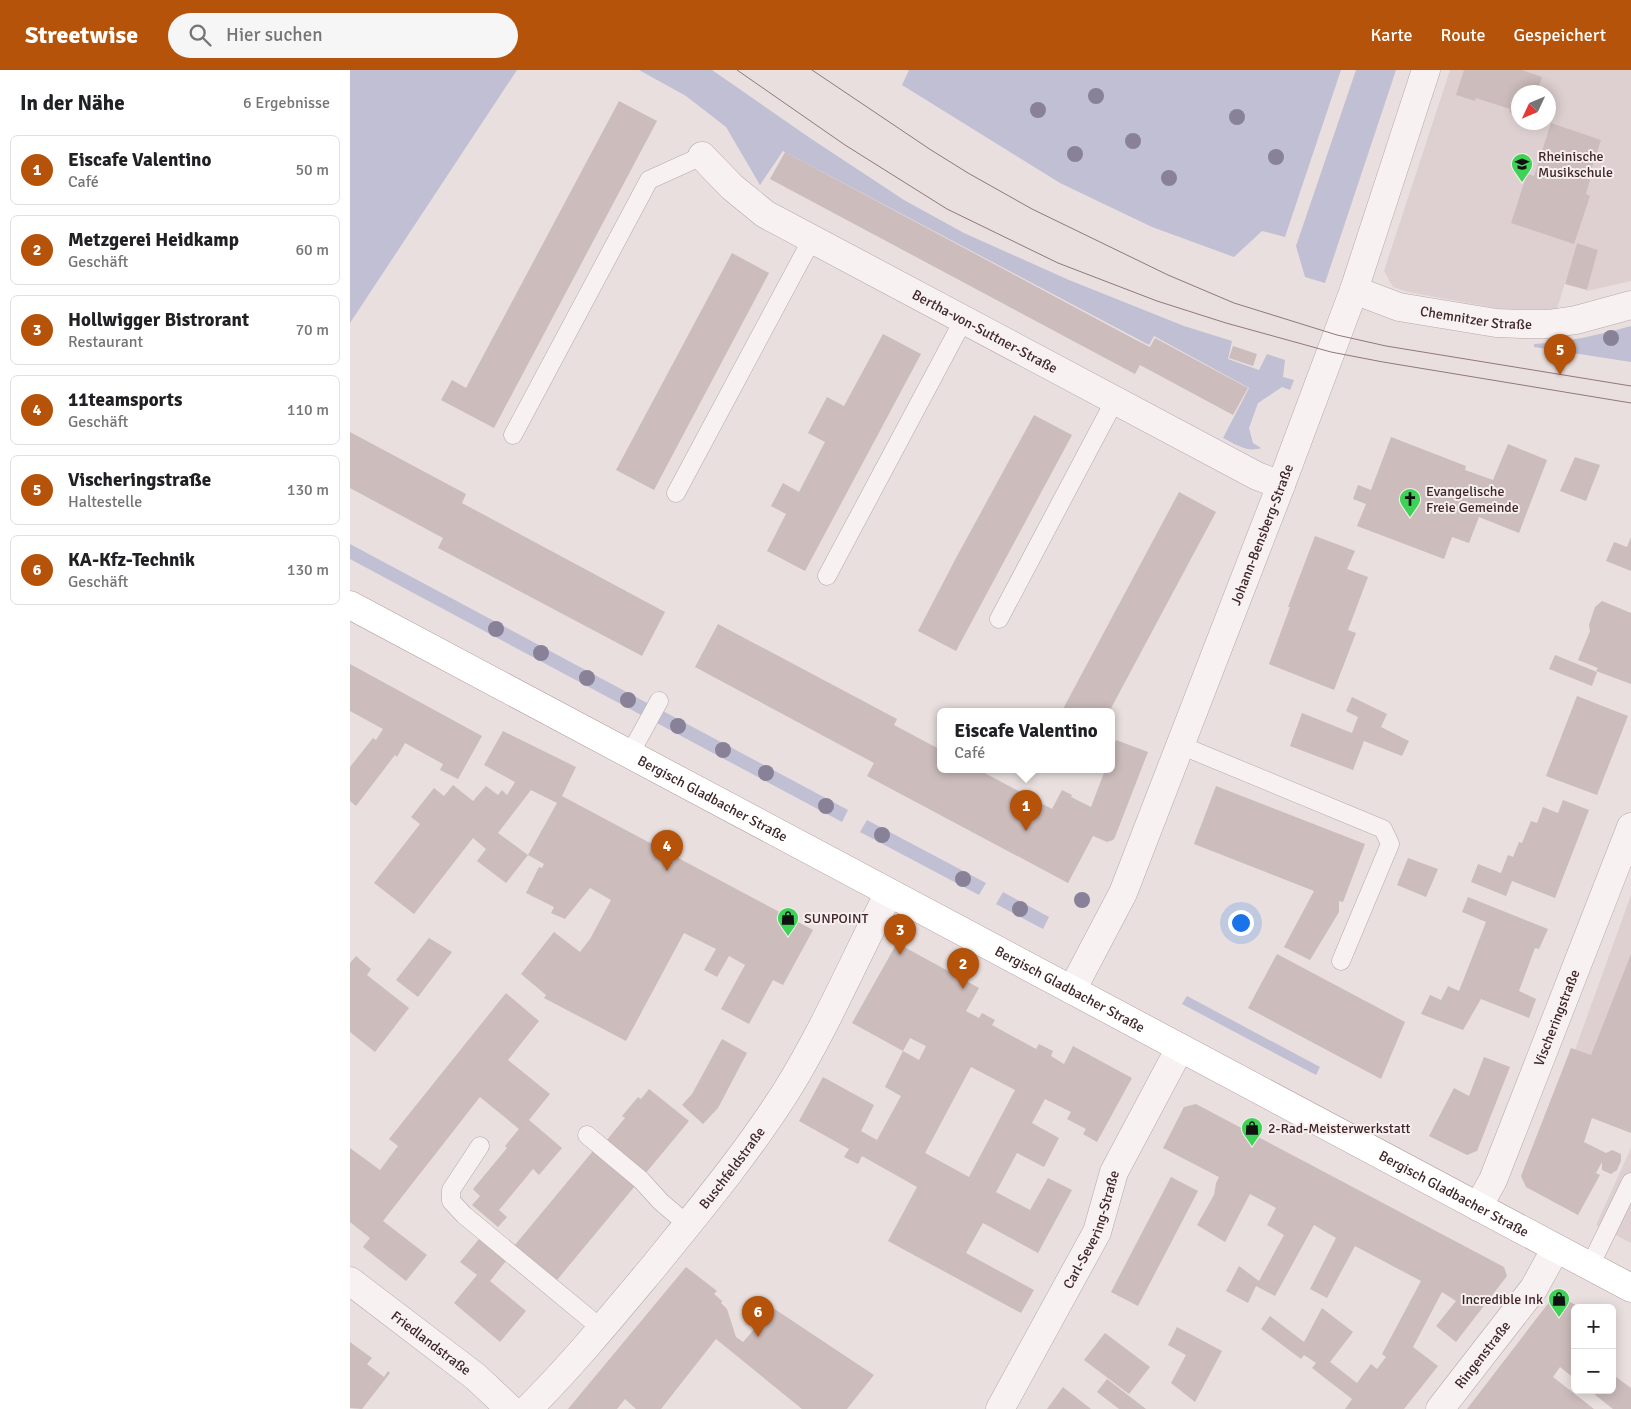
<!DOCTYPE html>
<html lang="de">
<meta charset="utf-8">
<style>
body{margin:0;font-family:Signika,sans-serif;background:#f6f6f6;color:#202124}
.controls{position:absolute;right:15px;bottom:15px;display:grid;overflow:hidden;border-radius:8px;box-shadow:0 2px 12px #0003}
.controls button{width:45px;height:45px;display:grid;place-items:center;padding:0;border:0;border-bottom:1px solid #e0e0e0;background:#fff;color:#202124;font:25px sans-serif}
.compass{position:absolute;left:1161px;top:15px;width:45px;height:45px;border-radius:50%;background:#fff;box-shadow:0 2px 12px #0003;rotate:226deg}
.you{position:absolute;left:890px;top:852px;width:18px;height:18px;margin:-12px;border:4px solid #fff;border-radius:50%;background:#1a73e8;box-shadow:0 0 0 8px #1a73e833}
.badge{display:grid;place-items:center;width:32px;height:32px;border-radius:50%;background:#b45309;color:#fff;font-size:16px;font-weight:700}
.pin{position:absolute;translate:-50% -41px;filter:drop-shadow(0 1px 2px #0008)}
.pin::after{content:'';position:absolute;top:26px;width:18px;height:15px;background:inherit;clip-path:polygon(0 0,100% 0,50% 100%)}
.popup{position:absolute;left:587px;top:638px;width:178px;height:65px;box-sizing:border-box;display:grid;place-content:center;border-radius:8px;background:#fff;filter:drop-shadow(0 1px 4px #0005);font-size:16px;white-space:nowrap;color:#757577}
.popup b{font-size:19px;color:#202124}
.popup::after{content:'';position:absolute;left:50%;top:100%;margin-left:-10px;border:10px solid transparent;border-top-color:#fff}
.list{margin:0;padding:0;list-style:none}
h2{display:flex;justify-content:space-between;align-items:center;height:65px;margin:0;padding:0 20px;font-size:21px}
h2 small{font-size:16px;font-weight:400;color:#757577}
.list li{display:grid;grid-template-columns:32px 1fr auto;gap:15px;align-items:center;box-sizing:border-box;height:70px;margin:0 10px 10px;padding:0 10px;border:1px solid #e0e0e0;border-radius:8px}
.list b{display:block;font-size:19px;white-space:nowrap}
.list p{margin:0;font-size:16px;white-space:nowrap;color:#757577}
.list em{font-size:16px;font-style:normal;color:#757577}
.icon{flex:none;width:28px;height:28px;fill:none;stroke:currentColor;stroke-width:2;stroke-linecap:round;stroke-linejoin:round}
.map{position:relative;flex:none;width:1281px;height:1339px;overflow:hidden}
header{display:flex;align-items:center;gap:30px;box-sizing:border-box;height:70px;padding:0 25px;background:#b45309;color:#fff}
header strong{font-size:24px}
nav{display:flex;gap:28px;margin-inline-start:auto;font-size:18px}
.search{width:350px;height:45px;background:#f6f6f6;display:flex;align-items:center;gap:12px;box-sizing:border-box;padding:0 18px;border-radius:28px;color:#757577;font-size:19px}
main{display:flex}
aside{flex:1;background:#fff}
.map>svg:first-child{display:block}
</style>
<header>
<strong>Streetwise</strong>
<div class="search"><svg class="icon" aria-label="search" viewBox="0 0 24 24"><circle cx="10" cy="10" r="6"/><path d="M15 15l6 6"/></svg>Hier suchen</div>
<nav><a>Karte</a><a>Route</a><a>Gespeichert</a></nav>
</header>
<main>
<aside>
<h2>In der Nähe<small>6 Ergebnisse</small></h2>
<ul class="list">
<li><span class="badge">1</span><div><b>Eiscafe Valentino</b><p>Café</p></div><em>50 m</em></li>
<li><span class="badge">2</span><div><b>Metzgerei Heidkamp</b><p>Geschäft</p></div><em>60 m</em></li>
<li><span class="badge">3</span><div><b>Hollwigger Bistrorant</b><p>Restaurant</p></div><em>70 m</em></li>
<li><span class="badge">4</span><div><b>11teamsports</b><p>Geschäft</p></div><em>110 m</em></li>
<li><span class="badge">5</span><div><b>Vischeringstraße</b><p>Haltestelle</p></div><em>130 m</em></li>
<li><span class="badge">6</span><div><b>KA-Kfz-Technik</b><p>Geschäft</p></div><em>130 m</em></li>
</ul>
</aside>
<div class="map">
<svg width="1281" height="1339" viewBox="0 0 1281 1339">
<rect width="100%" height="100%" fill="#e9dfdf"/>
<g fill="#ded0d1" fill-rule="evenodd">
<path d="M1100 0H1281V211L1237 221 1248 180 1227 173 1207 239H1151L1058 222 1043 217 1034 201ZM1168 22H1198V52H1168Z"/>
<path d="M1281 825V1030L1217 1002Z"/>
<path d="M1281 1078V1173L1246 1155Z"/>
</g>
<g fill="#c1bfd3">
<path d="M0 0H167L0 253Z"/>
<path d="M289 0H362L460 68 554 130 614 163 719 210 834 256 882 271 878 289 909 300 917 284 935 290 933 307 944 310 940 320 932 317 908 333 899 358 903 373 911 378C897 383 885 374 873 368L899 318 804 266 799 275 433 81 410 115 376 57 336 26Z"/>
<path d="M559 0H991L935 167 912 161 884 187 802 157 710 113 552 15Z"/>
<path d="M1006 0H1046L975 213 955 207 946 176Z"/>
<path d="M1281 256V292L1184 277V274C1218 272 1249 265 1281 256Z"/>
<path d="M0 474 299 634 293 646 0 489Z"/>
<path d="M311 640 498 740 492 752 305 652Z"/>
<path d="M517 750 636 813 629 825 510 762Z"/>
<path d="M653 822 699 847 693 859 646 834Z"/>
<path d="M837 926 970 997 966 1005 832 934Z"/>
</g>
<g fill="#ccbcbc" fill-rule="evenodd">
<path d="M1114 0H1172L1192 7 1187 22H1168V45L1159 42 1160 39 1126 28 1125 31 1106 25Z"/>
<path d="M269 31 307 51 144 358 91 330 102 310 116 318Z"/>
<path d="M1201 53 1251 70 1238 109 1240 110 1236 124 1240 126 1224 174 1161 153 1177 104 1184 106Z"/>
<path d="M435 82 786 270 800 277 805 268 898 318 883 345 790 295 785 304 420 109Z"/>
<path d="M1227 173 1248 180 1237 220 1215 214Z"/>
<path d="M382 183 419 203 304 420 266 400Z"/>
<path d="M533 264 571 284 455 501 417 481 436 444 421 436 433 413 449 422 475 372 458 363 477 327 494 336Z"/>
<path d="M883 276 907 284 903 296 879 288Z"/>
<path d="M684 345 722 365 606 581 568 561 606 488Z"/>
<path d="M0 362 116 424 112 433 315 542 292 586 88 478 93 468 0 418Z"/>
<path d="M1041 367 1116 396 1115 400 1143 410 1158 374 1197 390 1169 463 1129 447 1119 473 1102 467 1094 489 1007 456 1016 434 1003 429 1008 415 1021 420Z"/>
<path d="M1225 387 1250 395 1236 431 1210 421Z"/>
<path d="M829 422 866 442 759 642H719L713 639Z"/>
<path d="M965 466 1005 481 997 499 1018 507 998 560 1006 563 984 620 919 594 940 537H938Z"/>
<path d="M1281 467V501L1256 491 1264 472 1277 477Z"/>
<path d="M1252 531 1281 543V614L1246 601 1248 598 1228 590 1240 561 1239 555 1245 537Z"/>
<path d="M368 554 547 649 544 655 591 680V700H629L702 739 712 720 722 725 721 727 741 737 755 700H761V683L766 670 798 682 765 767 763 770 757 772 743 766 718 813 517 706 524 693 345 597Z"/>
<path d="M1205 585 1247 602 1242 616 1199 599Z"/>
<path d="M0 594 132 666 108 709 90 700 93 694 55 673 47 687 45 685 6 736 0 731V697L23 668 26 670 33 659 0 641Z"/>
<path d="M1227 626 1278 646 1247 725 1196 706Z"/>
<path d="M1002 627 1037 644 1031 657 1059 671 1052 686 1014 671 1003 700 940 676 952 643 1002 663 1008 647 996 641Z"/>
<path d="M153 661 226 697 212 726 463 860 433 915 423 910 399 954 371 939 395 895 379 886 367 907 354 900 366 879 334 863 276 971 194 928 196 925 171 904 204 862 230 882 240 869 261 830 240 818 215 849 201 843 204 837 176 823 189 797 192 798 194 794 178 785 207 733 181 720 148 763 178 785 156 813 127 791 136 779 123 768 64 844 24 813 70 754 61 747 84 718 94 726 103 715 123 731 136 716 148 725 152 720 157 725 165 712 134 695Z"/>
<path d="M866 716 1015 774 993 832 989 831V842L960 890 934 877 964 821 844 774Z"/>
<path d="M1213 730 1239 740 1205 828 1162 811 1156 826 1121 812 1128 794 1151 803 1158 785 1163 787 1169 772 1172 773 1181 751 1187 753 1193 737 1208 743Z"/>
<path d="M1058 788 1088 799 1076 827 1047 815Z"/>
<path d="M1118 827 1198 859 1189 879 1185 878 1169 921 1186 929 1179 948 1131 929 1113 960 1071 944 1080 925 1091 930 1098 916 1109 921 1136 852 1112 842Z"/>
<path d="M79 868 102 882 68 927 46 910Z"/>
<path d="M547 873 629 918 616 941 629 948 632 943 645 950 642 955 686 979 689 974 703 981 701 986 714 994 723 976 782 1008 747 1072 733 1064 736 1059 717 1049 721 1042 695 1029 682 1053 709 1068 694 1097 667 1083 646 1122 680 1140 698 1108 722 1120 688 1183 633 1153 616 1183 684 1220 671 1243 538 1171 567 1117 512 1086 508 1094 494 1087 499 1079 449 1051 473 1007 524 1035 511 1061 527 1070 551 1026 535 1017 553 981 569 990 576 976 560 968 553 981 502 953ZM621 997 665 1020 619 1107 575 1083Z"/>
<path d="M927 884 1055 952 1031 1009 898 938Z"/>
<path d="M1281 884V1063L1242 1048 1234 1072 1256 1083 1262 1080 1271 1084V1091L1267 1100 1261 1104 1252 1100V1092L1246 1103 1250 1105 1228 1145 1176 1117 1171 1106 1221 978 1241 985Z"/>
<path d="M6 886 21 899 17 905 59 938 25 982 0 962V893Z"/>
<path d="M156 923 189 951 158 990 200 1024 179 1050 212 1078 189 1105 183 1099 149 1140 157 1147 148 1157 122 1135 130 1126 123 1119 157 1078 155 1076 169 1059 130 1027 33 1151 77 1185 56 1211 13 1177 20 1168 0 1152V1078L30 1100 48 1076 39 1069Z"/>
<path d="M372 969 397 983 368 1038 353 1054 332 1035 342 1024Z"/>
<path d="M1134 987 1160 997 1127 1081 1117 1085 1079 1066 1104 1018 1119 1026Z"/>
<path d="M299 1019 339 1051 295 1104 256 1071 275 1048 272 1046 288 1027 291 1029Z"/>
<path d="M846 1034 1154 1197 1157 1206 1106 1272 1086 1256 1106 1231 1092 1222 1063 1277 1088 1296 1054 1339H995L1002 1329 962 1298 966 1293 954 1285 951 1289 911 1259 920 1246 954 1272 972 1238 1003 1262 980 1292 1007 1313 1021 1294 1027 1299 1036 1287 1032 1284 1071 1211 1005 1176 977 1228 960 1219 986 1168 964 1155 925 1226 906 1216 898 1233 876 1221 889 1196 909 1211 934 1165 917 1155 926 1138 900 1124 875 1172 847 1155 864 1125 866 1113 869 1107 813 1078 834 1037Z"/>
<path d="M243 1081 285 1116 207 1210 165 1175Z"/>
<path d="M821 1107 848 1121 788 1236 761 1222Z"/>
<path d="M129 1169 156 1191 140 1211 176 1241 150 1272 104 1233 127 1205 110 1192Z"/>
<path d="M336 1197 367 1221 364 1224 372 1231 371 1233 377 1239 386 1267 393 1272 423 1238 524 1305 497 1339H452L366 1269 311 1339H286L275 1329 267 1339H218Z"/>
<path d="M1213 1228 1231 1238H1225V1279L1222 1283 1225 1285V1309L1210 1297 1203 1307 1244 1339H1117L1200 1231Z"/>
<path d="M827 1257 872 1281 845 1332 821 1313 836 1285 818 1275Z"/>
<path d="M755 1263 800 1297 779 1324 734 1290Z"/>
<path d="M0 1272 22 1288 17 1294 34 1307 38 1301 40 1303 12 1339 0 1338Z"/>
<path d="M1262 1304 1281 1318V1339H1263L1239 1320H1262Z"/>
<path d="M757 1309 796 1339H769L747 1322Z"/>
<path d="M713 1317 741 1339H697Z"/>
</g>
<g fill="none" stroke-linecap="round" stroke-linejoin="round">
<g stroke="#b6a8a8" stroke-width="19">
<g id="service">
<path d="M163 365 299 110 352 86"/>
<path d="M326 423 462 169"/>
<path d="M477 506 614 249"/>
<path d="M649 549 765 330"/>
<path d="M830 675 1033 759 1040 774 991 891"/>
<path d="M280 684 309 631"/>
<path d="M237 1065 291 1110 311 1132 338 1155"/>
<path d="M130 1076 101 1120V1131L114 1145 252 1259"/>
<path d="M1240 1196 1281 1112"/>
</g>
</g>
<g stroke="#b6a8a8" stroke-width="29">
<g id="minor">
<path id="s1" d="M352 86 382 117 415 144 907 406 931 415"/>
<path id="s2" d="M1004 220 1049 237 1146 253 1172 254H1198L1226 250 1281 235"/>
<path id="s3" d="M1128 1137 1143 1110 1281 757"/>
<path id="s4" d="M0 1211 126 1307 160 1339"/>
<path id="s5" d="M650 1339 747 1162 764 1102 830 978"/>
<path id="s6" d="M1090 1339 1184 1218 1206 1178"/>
</g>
</g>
<g stroke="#b6a8a8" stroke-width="29">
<g id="tertiary">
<path id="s7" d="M722 920 773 823 931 415 1004 220 1076 0"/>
<path id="s8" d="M178 1339C223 1294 264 1244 305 1195 351 1138 398 1082 437 1020 476 957 505 888 539 823"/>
</g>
</g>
<g stroke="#b59d9f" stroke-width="29">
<g id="primary">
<path id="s9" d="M0 535 1281 1218"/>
</g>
</g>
<use href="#service" stroke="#f7f1f2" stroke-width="18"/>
<use href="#minor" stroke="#f7f1f2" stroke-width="28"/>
<use href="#tertiary" stroke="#f7f1f2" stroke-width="28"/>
<use href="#primary" stroke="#fff" stroke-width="28"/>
<g stroke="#937779" stroke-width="1">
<path d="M387 0 495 75 597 139 708 193 807 231 876 253 981 282 1033 292 1281 333"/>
<path d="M462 0 581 80 618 103 682 139 818 205 884 233 987 265 1036 276 1281 316"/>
</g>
</g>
<g fill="#888198">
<circle cx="746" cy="26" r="8"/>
<circle cx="688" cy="40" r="8"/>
<circle cx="887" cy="47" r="8"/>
<circle cx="783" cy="71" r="8"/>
<circle cx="725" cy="84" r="8"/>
<circle cx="926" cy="87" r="8"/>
<circle cx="819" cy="108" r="8"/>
<circle cx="1261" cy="268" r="8"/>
<circle cx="146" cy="559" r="8"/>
<circle cx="191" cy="583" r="8"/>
<circle cx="237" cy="608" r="8"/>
<circle cx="278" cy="630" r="8"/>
<circle cx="328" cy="656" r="8"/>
<circle cx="373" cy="680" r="8"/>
<circle cx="416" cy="703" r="8"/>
<circle cx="476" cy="736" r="8"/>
<circle cx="532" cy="765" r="8"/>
<circle cx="613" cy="809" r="8"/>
<circle cx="732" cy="830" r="8"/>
<circle cx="670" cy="839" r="8"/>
</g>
<defs>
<g id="school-pin" transform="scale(1.125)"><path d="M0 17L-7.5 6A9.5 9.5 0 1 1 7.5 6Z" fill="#3ed357" stroke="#f6eeef"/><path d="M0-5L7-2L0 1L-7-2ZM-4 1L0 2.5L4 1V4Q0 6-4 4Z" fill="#111"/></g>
<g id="church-pin" transform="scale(1.125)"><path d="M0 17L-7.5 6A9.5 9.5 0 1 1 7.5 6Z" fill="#3ed357" stroke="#f6eeef"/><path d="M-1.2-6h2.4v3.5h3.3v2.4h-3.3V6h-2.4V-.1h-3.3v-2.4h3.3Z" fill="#111"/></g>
<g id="shop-pin" transform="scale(1.125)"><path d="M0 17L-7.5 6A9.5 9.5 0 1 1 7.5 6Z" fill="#3ed357" stroke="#f6eeef"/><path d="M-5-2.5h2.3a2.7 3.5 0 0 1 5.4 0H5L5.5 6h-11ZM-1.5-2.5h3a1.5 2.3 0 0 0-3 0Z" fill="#111"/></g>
</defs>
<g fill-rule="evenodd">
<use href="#school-pin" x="1172" y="94"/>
<use href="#church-pin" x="1060" y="429"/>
<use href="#shop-pin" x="438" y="848"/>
<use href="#shop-pin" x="902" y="1058"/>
<use href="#shop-pin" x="1209" y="1229"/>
</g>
<g text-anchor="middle" stroke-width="4" stroke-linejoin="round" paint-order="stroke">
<g font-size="14" fill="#402728" stroke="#f6eeef" text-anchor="start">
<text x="1188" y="91">Rheinische<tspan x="1188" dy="16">Musikschule</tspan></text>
<text x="1076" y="426">Evangelische<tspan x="1076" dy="16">Freie Gemeinde</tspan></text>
<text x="454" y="853">SUNPOINT</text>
<text x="918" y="1063">2-Rad-Meisterwerkstatt</text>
<text x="1193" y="1234" text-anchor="end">Incredible Ink</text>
</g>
<g font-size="14" fill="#402728" stroke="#f6eeef">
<text dy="5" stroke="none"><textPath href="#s2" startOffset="126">Chemnitzer Straße</textPath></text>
<text dy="5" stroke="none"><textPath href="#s1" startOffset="335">Bertha-von-Suttner-Straße</textPath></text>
<text dy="5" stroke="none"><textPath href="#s7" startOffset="494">Johann-Bensberg-Straße</textPath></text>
<text dy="5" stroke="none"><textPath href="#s9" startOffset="411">Bergisch Gladbacher Straße</textPath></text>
<text dy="5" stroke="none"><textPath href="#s9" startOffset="816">Bergisch Gladbacher Straße</textPath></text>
<text dy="5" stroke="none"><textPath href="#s3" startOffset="205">Vischeringstraße</textPath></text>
<text dy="5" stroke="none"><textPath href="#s8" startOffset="316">Buschfeldstraße</textPath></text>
<text dy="5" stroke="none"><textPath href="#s9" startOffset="1251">Bergisch Gladbacher Straße</textPath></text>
<text dy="5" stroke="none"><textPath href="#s5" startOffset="202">Carl-Severing-Straße</textPath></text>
<text dy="5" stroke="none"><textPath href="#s4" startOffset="102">Friedlandstraße</textPath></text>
<text dy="5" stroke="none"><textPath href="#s6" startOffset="69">Ringenstraße</textPath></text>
</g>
</g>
</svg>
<div class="controls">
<button>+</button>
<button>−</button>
</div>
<svg class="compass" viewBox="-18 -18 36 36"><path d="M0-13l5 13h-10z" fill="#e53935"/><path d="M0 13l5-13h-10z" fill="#757577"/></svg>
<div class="you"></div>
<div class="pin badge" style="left:676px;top:761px">1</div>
<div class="popup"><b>Eiscafe Valentino</b>Café</div>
<div class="pin badge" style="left:613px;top:919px">2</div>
<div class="pin badge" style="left:550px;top:885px">3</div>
<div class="pin badge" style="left:317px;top:801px">4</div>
<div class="pin badge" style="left:1210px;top:305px">5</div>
<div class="pin badge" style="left:408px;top:1267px">6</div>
</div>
</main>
